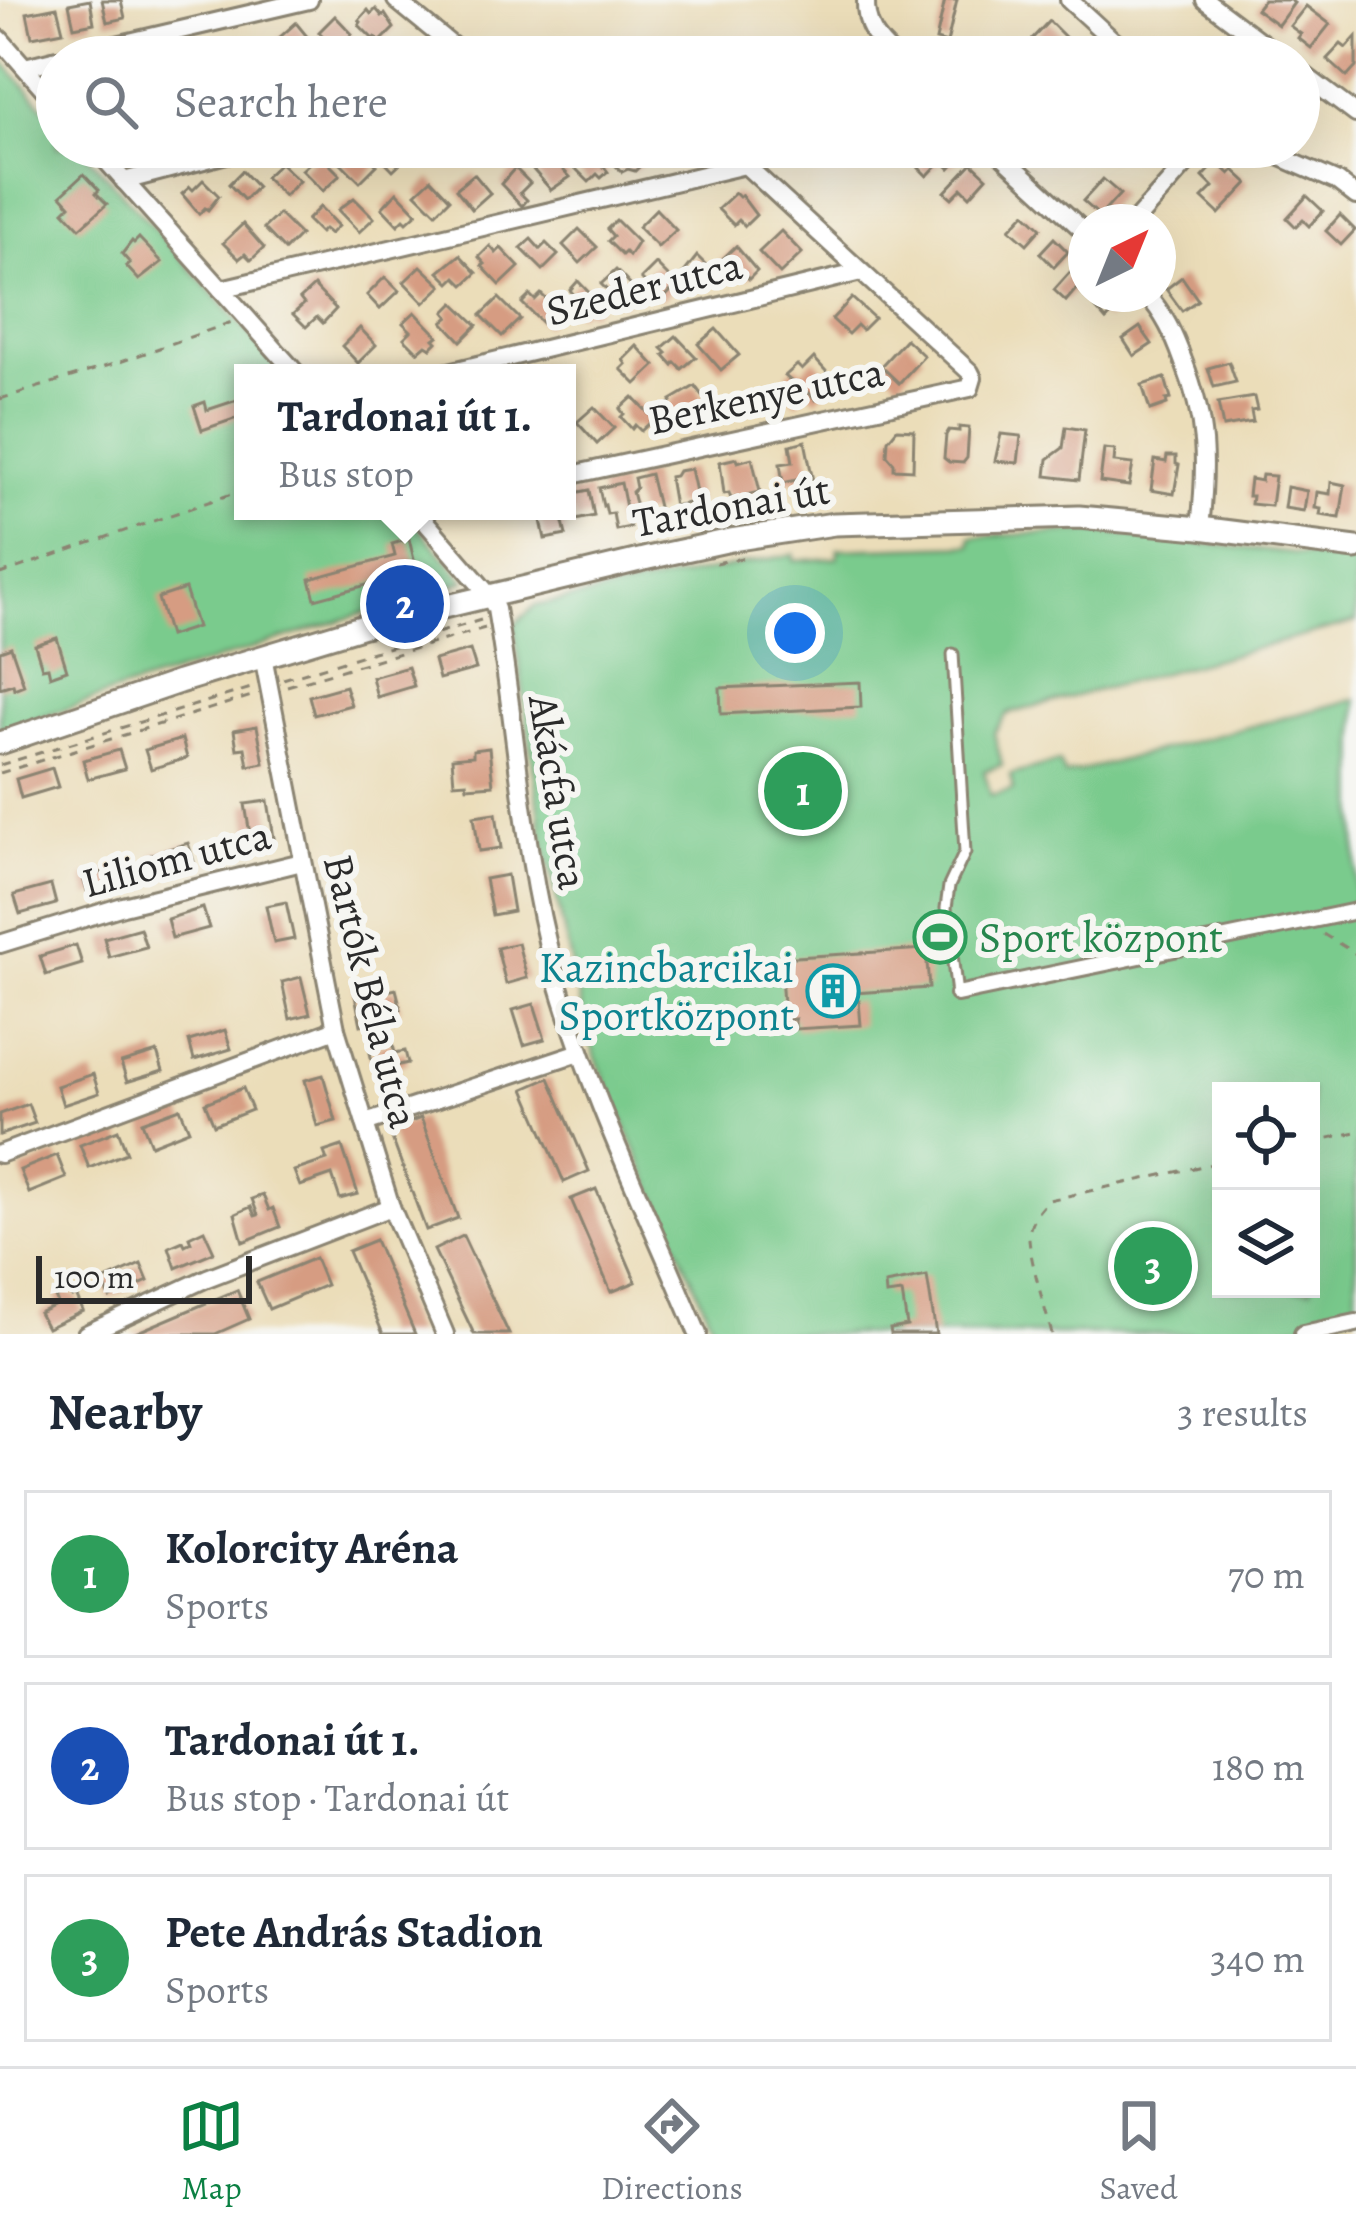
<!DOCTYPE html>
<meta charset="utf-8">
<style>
body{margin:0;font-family:Alegreya,serif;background:#f2f2f3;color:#1f2937}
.controls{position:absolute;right:36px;bottom:36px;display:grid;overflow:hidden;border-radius:0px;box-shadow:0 12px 48px #0002}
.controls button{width:108px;height:108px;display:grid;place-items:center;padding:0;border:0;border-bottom:3px solid #e0e1e3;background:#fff;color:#1f2937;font:60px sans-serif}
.compass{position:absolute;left:1068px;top:204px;width:108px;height:108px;border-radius:50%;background:#fff;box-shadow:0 12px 48px #0002;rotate:43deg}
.scale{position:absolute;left:36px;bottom:30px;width:216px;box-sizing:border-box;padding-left:12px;border:6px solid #2b2b2b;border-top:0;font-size:33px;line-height:42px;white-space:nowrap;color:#2b2b2b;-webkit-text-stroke:9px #f6f6f2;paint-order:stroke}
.you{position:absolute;left:795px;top:633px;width:42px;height:42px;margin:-30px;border:9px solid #fff;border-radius:50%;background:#1a73e8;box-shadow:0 0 0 18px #1a73e833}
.badge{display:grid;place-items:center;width:78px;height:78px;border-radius:50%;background:#0b8043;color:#fff;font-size:39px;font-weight:700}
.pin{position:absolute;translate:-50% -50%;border:6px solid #fff;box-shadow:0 3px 12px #0006}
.popup{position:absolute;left:234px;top:364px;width:342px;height:156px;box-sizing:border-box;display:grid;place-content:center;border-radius:0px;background:#fff;filter:drop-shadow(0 3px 9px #0005);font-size:39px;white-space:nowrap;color:#747a83}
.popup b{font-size:45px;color:#1f2937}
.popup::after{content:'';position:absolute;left:50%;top:100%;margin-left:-24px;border:24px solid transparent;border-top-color:#fff}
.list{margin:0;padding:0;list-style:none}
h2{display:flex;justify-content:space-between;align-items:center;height:156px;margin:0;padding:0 48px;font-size:51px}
h2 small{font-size:39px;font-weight:400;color:#747a83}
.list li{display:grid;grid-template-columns:78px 1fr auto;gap:36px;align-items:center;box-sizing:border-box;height:168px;margin:0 24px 24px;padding:0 24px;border:3px solid #e0e1e3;border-radius:0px}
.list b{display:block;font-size:45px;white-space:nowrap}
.list p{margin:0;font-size:39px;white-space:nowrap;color:#747a83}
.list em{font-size:39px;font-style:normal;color:#747a83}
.icon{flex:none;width:66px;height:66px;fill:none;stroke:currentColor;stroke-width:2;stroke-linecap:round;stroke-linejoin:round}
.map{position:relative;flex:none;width:1356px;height:1334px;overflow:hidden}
.search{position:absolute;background:#fff;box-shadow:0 12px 48px #0002;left:36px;right:36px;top:36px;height:132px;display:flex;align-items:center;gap:30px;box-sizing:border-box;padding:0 42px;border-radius:66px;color:#747a83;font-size:45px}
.sheet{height:732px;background:#fff}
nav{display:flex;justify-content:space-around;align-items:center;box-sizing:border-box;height:168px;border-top:3px solid #e0e1e3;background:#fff;font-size:33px;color:#747a83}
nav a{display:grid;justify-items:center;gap:6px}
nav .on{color:#0b8043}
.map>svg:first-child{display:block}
</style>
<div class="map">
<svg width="1356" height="1334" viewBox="0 0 1356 1334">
<rect width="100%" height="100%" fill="#f6f6f2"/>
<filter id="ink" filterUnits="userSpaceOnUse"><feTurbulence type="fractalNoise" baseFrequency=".00833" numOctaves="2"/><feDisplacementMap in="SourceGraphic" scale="24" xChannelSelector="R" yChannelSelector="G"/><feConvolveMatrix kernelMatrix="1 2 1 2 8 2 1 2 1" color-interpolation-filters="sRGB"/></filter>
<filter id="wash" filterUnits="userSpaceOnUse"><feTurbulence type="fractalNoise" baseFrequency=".004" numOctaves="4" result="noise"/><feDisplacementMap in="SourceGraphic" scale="48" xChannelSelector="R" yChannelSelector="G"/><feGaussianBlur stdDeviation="2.7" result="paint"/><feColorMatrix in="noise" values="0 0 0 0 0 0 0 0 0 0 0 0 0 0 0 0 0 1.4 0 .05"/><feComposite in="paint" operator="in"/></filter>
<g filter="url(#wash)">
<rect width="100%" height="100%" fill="#ebddb9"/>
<g fill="#7acb8d" stroke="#527b5c" stroke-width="3" fill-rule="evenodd">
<path d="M0 58 57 122V147H80L285 373H243V511H404L465 581 113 693 0 732Z"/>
<path d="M1093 531 1356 561V622L1007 714 994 733 1002 765 984 771 991 796 1013 790 1010 775 1059 762 1065 775 1356 699V1313L1261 1334H716L595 1056 588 1036 543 839 514 625 535 606 794 554V561L838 558V549L971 545V537ZM1221 1091H1311V1289H1221Z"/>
</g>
<g id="blocks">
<g fill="#d69c82">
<path d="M90 0 94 23 74 27 69 4Z"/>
<path d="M102 0H121L125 18 107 22Z"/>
<path d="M945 0H957L947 43 936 40Z"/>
<path d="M1263 0H1290L1294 3 1278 25 1256 9Z"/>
<path d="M1306 6 1330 24 1311 48 1298 38 1301 34 1290 26Z"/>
<path d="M57 7 63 31 32 37 27 13Z"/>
<path d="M376 9 382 16 385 14 394 28 380 42 375 37 373 39 359 25 361 22 359 20 368 10 371 14Z"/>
<path d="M335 16 352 34 336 49 319 32Z"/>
<path d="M1049 21 1067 39 1047 57 1030 41Z"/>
<path d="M296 23 310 40 293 55 279 38Z"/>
<path d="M1356 37V67L1347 77 1327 59 1341 44 1346 48Z"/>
<path d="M356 147 377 165 360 182 341 163Z"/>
<path d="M371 147H407L412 152 393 170Z"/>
<path d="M582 147H589L606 165 604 167 608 172 601 178 597 174 589 182 568 161Z"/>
<path d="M611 147H631L645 161 635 171 628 169 622 172 609 159 616 152Z"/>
<path d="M938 147H955L963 154 950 168 942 160 927 176 919 168Z"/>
<path d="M544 150 570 177 551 190 529 165Z"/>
<path d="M319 154 340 175 323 191 302 170Z"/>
<path d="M1217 162 1230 174 1234 170 1248 183 1219 214 1202 198 1213 187 1203 177Z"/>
<path d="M280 163 299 181 284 196 265 177Z"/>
<path d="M972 163 987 177 970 196 962 188 952 198 945 192Z"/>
<path d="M515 168 530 183 520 193 527 200 522 206 501 184Z"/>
<path d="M242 171 257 187 244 200 229 184Z"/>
<path d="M84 174 99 190 96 193 107 204 80 228 64 211 70 205 61 195Z"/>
<path d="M474 174 490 193 472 209 456 189Z"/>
<path d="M431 179 450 199 436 213 416 193Z"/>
<path d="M1103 179 1120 194 1100 216 1083 201Z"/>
<path d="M203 180 219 196 208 210 205 208 199 214 182 194 190 187 193 190Z"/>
<path d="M397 192 417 213 407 222 404 219 398 225 382 208Z"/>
<path d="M735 193 739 197 741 195 756 215 745 226 739 220 734 225 718 209Z"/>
<path d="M1307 196 1323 211 1309 226 1303 220 1296 227 1287 218Z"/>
<path d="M354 198 374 218 359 232 338 210Z"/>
<path d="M320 207 338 226 330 234 324 229 320 233 307 220Z"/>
<path d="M656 209 676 230 658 247 638 227Z"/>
<path d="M1025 213 1041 228 1027 244 1010 229Z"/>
<path d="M279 214 300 235 285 250 264 228Z"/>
<path d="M1340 215 1355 230 1341 245 1326 231Z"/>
<path d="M616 220 638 242 629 256 625 252 622 255 608 241 613 236 607 229Z"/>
<path d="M243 224 264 248 251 260 245 254 239 259 223 243Z"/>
<path d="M579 229 597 247 580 263 563 245Z"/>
<path d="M781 231 802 253 780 274 759 252Z"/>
<path d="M139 238 162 262 139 280 126 266 130 263 122 254 132 241 134 243Z"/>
<path d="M1054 238 1068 252 1054 267 1040 253Z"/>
<path d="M531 239 540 249 546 243 558 255 543 270 521 248Z"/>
<path d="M490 246 496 253 501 248 519 267 500 285 482 266 485 264 479 257Z"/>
<path d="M736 246 757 271 749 279 741 271 733 279 718 263Z"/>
<path d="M460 255 477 273 464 285 456 277 450 283 439 272Z"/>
<path d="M697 256 718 277 707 287 704 283 698 289 683 274Z"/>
<path d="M1079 262 1086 268V288L1082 292 1077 288 1066 301 1054 290Z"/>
<path d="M656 264 677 285 662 300 641 279Z"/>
<path d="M421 266 442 286 424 303 404 282Z"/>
<path d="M616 270 636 291 622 305 601 284Z"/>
<path d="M385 277 399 291 380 309 367 295Z"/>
<path d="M1182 277 1198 300 1182 311 1166 289Z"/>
<path d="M578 281 600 304 590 314 585 309 578 315 566 303 574 295 570 290Z"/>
<path d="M314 286 336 309 323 323 317 317 306 327 293 314 304 304 300 299Z"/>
<path d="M541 294 559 312 545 326 522 303 530 295 535 300Z"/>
<path d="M1103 294H1112L1122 305 1106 320 1092 304Z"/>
<path d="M499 298 520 319 502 336 481 315Z"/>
<path d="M852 298 874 318 862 330 857 325 848 334 832 319Z"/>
<path d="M454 303 477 325 461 341 443 322 449 317 445 312Z"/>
<path d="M415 312 438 336 434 339 437 342 431 348 426 345 418 352 404 338 411 331 403 323Z"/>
<path d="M1140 327 1152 344 1134 356 1123 339Z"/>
<path d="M360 328 376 345 358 363 342 346Z"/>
<path d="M716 329 739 355 721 370 698 344Z"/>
<path d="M676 336 696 357 682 369 675 362 673 365 664 355 667 353 662 348Z"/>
<path d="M906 339 924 356 899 383 881 366Z"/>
<path d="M637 346 655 366 636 384 621 369 626 364 623 360Z"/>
<path d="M814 358 835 381 816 400 808 392 797 404 783 389 791 381 785 376 797 365 802 370Z"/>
<path d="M1229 362 1236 382 1214 387 1208 368Z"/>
<path d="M1165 378 1171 399 1166 400 1167 404 1150 410 1142 385Z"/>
<path d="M695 386 709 405 679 427 665 407 672 402 671 400Z"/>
<path d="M633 397 654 419 641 431 635 425 632 429 621 417 624 414 620 409Z"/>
<path d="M1254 397 1257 410 1251 411 1253 422 1223 427 1218 403Z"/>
<path d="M243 398V416L202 430 194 406 205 402 207 410Z"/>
<path d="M594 407 614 428 597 444 577 422Z"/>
<path d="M959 427 969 428 967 458 963 463 949 462 944 458 946 435 949 430 959 431Z"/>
<path d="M1066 427 1085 430 1079 480 1046 476 1048 459 1063 448Z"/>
<path d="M897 429 914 430 913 470 894 469V463L887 455 888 440Z"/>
<path d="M1001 434 1021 436 1018 463 995 461Z"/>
<path d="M805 441 815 491 799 494 796 480 783 483 780 464 793 462 790 445Z"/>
<path d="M1104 449 1115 450 1114 462 1133 464 1129 486 1100 482Z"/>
<path d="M1167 456H1176V464L1179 465 1174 494 1151 490 1155 460 1166 462Z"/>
<path d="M737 458 738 462 752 458 760 492 731 499 729 493 724 494 720 462Z"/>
<path d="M691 469 698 501 674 506 669 477 675 476 678 471Z"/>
<path d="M650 474 659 511 638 515 632 492 636 488 634 478Z"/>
<path d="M1262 475 1275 476 1271 506 1251 504 1252 496H1248L1250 479 1261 481Z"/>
<path d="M1331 482 1345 485 1340 518 1320 515 1321 509 1315 508 1317 492 1330 494Z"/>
<path d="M621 483 630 527 616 530 613 513 607 514 605 505 603 506 599 488Z"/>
<path d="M1287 487 1307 491 1304 511 1284 508Z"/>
<path d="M589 490 594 516 576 520 574 512 569 513 567 501 571 500 570 494Z"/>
<path d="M539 511H560L566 535 545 539Z"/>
<path d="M409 539 415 564 402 568 404 575 315 599 310 579 395 556 392 544Z"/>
<path d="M185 589 197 627 169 636 158 598Z"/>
<path d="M57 638 67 670 50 676 48 667 42 668 35 645Z"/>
<path d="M11 647 24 685 14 689 13 684 0 688V651Z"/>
<path d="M470 650 476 669 439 679 434 660Z"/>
<path d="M408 667 414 686 377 697 372 677Z"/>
<path d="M860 682 861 707 721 714 720 688Z"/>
<path d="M345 686 351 705 314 715 309 696Z"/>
<path d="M257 726 264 763 248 766 245 748 237 749 234 730Z"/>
<path d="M182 739 187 758 151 769 145 750Z"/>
<path d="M489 748 493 785 467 787 466 782 454 783 452 758 473 756V750Z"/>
<path d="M119 750 125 769 88 779 83 760Z"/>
<path d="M52 768 58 787 21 798 16 779Z"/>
<path d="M268 801 274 838 251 841 245 804Z"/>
<path d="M496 813 501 848 479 851 474 816Z"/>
<path d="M188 843 194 862 157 873 152 854Z"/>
<path d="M120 867 125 886 89 897 83 878Z"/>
<path d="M507 875 513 911 492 915 485 879Z"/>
<path d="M51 885 56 904 20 914 14 895Z"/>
<path d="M286 902 294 939 274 943 266 906Z"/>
<path d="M203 908 209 928 172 938 167 919Z"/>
<path d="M140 928 146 947 109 957 104 938Z"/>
<path d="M518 943 527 978 506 984 497 948Z"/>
<path d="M76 945 82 964 46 975 40 956Z"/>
<path d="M926 949 929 988 839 994V1003L859 1001 861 1025 795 1029V1019L784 1020 780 958Z"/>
<path d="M301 977 310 1014 290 1019 282 982Z"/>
<path d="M376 981 379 993 396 989 401 1009 389 1012 390 1018 361 1025 353 986Z"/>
<path d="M534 1004 545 1039 524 1045 513 1010Z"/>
<path d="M225 1030 231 1049 194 1060 189 1041Z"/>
<path d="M392 1042 395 1053 405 1051 408 1063 390 1067 395 1086 379 1090 370 1053 379 1051 377 1046Z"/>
<path d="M157 1052 163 1071 127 1082 121 1063Z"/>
<path d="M93 1074 99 1093 63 1105 57 1086Z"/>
<path d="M323 1075 336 1121 317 1126 305 1080Z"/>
<path d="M549 1078 589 1171 564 1182 524 1089Z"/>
<path d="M243 1088 252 1110 214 1125 205 1103Z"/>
<path d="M28 1104 35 1123 0 1135V1114Z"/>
<path d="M180 1108 189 1130 151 1145 142 1122Z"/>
<path d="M421 1118 458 1218 426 1230 389 1130Z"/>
<path d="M118 1130 127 1153 89 1168 80 1145Z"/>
<path d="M342 1146 358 1194 340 1199 332 1175 300 1186 294 1171 327 1160 324 1152Z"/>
<path d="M57 1155 66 1178 29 1193 20 1170Z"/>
<path d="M596 1189 636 1282 611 1292 571 1199Z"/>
<path d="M263 1195 269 1210 273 1208 280 1227 243 1242 235 1214 251 1207 255 1216 258 1215 252 1199Z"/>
<path d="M204 1230 214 1252 176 1268 169 1247 183 1241 185 1245 191 1242 189 1237Z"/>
<path d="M463 1236 509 1334H474L434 1250Z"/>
<path d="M375 1240 415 1334H383L348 1251Z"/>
<path d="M315 1258 326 1285 269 1309 257 1282Z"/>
<path d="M141 1264 148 1281 110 1298 103 1281Z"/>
<path d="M927 1276 936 1334H891L890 1329 907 1326 902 1293 886 1295 885 1284Z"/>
<path d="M237 1290 249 1319 215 1334H133Z"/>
<path d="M69 1291 72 1297 76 1295 83 1311 47 1328 39 1313 58 1304 55 1297Z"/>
</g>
</g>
</g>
<g filter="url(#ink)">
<use href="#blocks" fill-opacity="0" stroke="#8b8472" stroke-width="3"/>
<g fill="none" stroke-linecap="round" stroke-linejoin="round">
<g stroke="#8b8472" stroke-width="15">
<path id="service" d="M953 654 965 852 949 886 946 908 957 994"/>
</g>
<g stroke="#8b8472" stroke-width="20">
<path id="pedestrian" d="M957 994 1356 911"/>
</g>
<g stroke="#8b8472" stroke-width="22">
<g id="minor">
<path d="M396 0 466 57"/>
<path d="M866 0C865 26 876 40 895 57"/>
<path d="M1069 0 1131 57"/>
<path d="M1205 0 1281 57"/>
<path d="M0 39 57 104"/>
<path d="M65 57 309 0"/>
<path d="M25 67 57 59"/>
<path d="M1299 71 1356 114"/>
<path d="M94 147 296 373"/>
<path d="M993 147 1086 233"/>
<path d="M1258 147 1338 182 1356 196"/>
<path d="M124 181 253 147"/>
<path d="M1134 222 1201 147"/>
<path d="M221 289 745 165"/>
<path d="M1146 294C1164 313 1174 335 1183 360 1207 421 1207 463 1200 528"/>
<path d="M445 373 861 272"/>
<path d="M567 476 970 388 973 378 970 372 726 147"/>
<path d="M416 511 488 594 496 609C517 729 522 851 554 969 589 1095 648 1214 698 1334"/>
<path d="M263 656 336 1029 391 1207 445 1334"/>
<path d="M0 944 123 906 302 862"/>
<path d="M365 1123 580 1052"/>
<path d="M0 1154 336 1029"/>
<path d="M86 1334 207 1278 391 1207"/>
<path d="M1303 1334 1356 1323"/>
</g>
</g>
<g stroke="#8b8472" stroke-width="27">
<path id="tertiary" d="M0 743 179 682 364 626 648 558 731 540 834 524 1079 517 1200 528 1356 548"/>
</g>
<g stroke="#8b8472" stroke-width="3" stroke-dasharray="9 9" stroke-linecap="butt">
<path d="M0 399 120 362 232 322"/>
<path d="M716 563 742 558"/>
<path d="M0 574 243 490"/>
<path d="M283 679 481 620"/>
<path d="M287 686 485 628"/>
<path d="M0 765 251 688"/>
<path d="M0 773 255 695"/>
<path d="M1323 934 1356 954"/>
<path d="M1311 1142 1356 1132"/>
<path d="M1052 1334C1046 1312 1028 1254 1029 1235 1030 1221 1039 1209 1049 1200L1221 1162"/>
</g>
<use href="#service" stroke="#fff" stroke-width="9"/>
<use href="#pedestrian" stroke="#fff" stroke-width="14"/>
<use href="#minor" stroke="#fff" stroke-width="16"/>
<use href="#tertiary" stroke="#fff" stroke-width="21"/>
</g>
</g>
<defs>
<g id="stadium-ring" transform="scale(2.7)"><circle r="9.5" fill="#f6f6f2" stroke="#2e9e5b" stroke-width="1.5"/><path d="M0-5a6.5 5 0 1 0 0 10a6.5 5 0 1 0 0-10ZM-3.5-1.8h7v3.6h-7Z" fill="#2e9e5b"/></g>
<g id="building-ring" transform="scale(2.7)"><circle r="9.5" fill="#f6f6f2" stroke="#0f9aa8" stroke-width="1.5"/><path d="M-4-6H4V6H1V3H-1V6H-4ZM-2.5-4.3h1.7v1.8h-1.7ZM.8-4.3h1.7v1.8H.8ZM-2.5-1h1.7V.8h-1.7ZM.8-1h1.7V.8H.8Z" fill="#0f9aa8"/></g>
</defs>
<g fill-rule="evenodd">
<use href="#stadium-ring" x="940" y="937"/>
<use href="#building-ring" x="833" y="991"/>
</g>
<g text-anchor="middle" stroke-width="12" stroke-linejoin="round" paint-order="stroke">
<g font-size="42" fill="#2b2b2b" stroke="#f6f6f2">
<text transform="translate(644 287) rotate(-14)" y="15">Szeder utca</text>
<text transform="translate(766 395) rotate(-12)" y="15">Berkenye utca</text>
<text transform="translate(731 505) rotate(-10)" y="15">Tardonai út</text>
<text transform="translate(559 792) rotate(81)" y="15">Akácfa utca</text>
<text transform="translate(176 858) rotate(-15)" y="15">Liliom utca</text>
<text transform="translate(372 991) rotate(76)" y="15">Bartók Béla utca</text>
</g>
<g font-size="42" fill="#27864d" stroke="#f6f6f2" text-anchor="start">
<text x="979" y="952">Sport központ</text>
</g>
<g font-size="42" fill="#0d838f" stroke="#f6f6f2" text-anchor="end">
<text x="794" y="982">Kazincbarcikai<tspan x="794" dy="48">Sportközpont</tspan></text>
</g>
</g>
</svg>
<div class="controls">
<button><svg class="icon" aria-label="locate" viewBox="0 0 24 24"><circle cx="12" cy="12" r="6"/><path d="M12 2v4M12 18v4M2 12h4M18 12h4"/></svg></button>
<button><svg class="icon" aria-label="layers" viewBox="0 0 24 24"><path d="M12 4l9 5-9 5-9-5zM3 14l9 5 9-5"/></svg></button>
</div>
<svg class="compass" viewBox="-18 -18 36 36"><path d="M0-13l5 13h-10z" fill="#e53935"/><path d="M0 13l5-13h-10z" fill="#747a83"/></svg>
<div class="scale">100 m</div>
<div class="you"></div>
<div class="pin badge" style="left:803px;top:791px;background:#2e9e5b">1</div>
<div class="pin badge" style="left:405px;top:604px;background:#1a4fb4">2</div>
<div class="popup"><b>Tardonai út 1.</b>Bus stop</div>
<div class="pin badge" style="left:1153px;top:1266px;background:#2e9e5b">3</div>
<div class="search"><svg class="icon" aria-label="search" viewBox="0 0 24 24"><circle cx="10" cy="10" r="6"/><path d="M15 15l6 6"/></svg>Search here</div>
</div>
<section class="sheet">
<h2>Nearby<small>3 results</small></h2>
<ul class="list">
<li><span class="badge" style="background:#2e9e5b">1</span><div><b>Kolorcity Aréna</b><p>Sports</p></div><em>70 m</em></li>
<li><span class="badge" style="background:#1a4fb4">2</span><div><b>Tardonai út 1.</b><p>Bus stop · Tardonai út</p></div><em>180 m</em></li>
<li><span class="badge" style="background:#2e9e5b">3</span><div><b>Pete András Stadion</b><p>Sports</p></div><em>340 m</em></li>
</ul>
</section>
<nav>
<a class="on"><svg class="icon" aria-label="map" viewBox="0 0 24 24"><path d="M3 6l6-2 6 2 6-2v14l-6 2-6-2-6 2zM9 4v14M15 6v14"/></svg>Map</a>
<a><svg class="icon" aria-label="directions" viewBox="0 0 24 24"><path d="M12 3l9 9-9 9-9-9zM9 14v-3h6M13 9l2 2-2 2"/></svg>Directions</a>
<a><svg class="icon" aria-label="saved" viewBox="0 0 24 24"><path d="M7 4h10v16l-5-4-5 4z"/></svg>Saved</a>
</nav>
